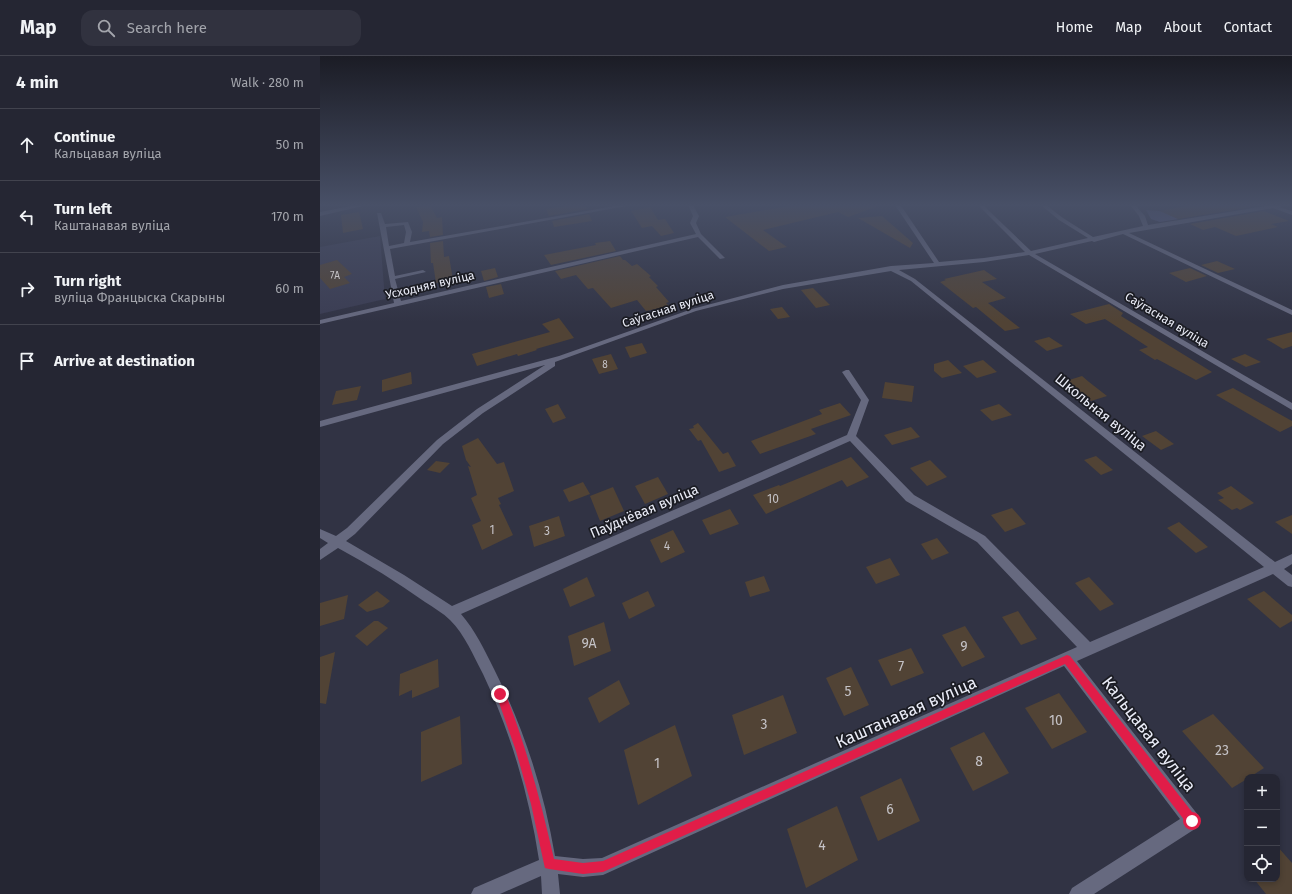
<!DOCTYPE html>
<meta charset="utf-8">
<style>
body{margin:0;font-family:"Fira Sans",sans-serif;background:#31323f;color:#f1f3f6}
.controls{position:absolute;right:12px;bottom:12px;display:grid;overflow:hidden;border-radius:8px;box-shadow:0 2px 6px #0003}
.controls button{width:36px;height:36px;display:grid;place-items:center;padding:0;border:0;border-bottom:1px solid #42434e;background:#252633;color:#f1f3f6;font:20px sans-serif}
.stop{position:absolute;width:12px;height:12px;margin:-9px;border:3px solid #e11d48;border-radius:50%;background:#fff}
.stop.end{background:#e11d48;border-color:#fff;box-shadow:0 1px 4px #0008}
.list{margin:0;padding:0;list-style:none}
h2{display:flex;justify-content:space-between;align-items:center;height:52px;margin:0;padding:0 16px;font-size:17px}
h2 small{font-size:13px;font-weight:400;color:#a3a5ac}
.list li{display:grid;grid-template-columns:26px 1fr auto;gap:12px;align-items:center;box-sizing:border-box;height:72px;padding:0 16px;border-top:1px solid #42434e}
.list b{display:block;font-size:15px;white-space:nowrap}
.list p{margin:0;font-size:13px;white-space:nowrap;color:#a3a5ac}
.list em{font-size:13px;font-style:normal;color:#a3a5ac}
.icon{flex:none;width:22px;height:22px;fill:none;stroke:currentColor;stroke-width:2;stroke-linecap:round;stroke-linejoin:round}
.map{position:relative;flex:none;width:972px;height:838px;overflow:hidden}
header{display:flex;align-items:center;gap:24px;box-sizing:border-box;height:56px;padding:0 20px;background:#252633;border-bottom:1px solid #42434e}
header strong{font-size:19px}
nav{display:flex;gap:22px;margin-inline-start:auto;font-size:14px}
.search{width:280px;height:36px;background:#31323f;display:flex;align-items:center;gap:10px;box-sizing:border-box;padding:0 14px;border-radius:12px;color:#a3a5ac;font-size:15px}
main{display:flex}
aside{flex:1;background:#252633}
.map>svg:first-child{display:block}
</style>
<header>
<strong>Map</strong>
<div class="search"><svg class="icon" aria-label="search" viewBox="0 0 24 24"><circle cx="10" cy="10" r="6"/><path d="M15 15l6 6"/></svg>Search here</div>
<nav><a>Home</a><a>Map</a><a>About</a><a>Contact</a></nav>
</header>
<main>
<aside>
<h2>4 min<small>Walk · 280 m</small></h2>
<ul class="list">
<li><svg class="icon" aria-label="ahead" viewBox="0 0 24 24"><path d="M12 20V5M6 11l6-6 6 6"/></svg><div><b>Continue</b><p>Кальцавая вуліца</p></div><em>50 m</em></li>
<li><svg class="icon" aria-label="left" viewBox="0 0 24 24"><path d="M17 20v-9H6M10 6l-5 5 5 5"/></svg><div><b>Turn left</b><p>Каштанавая вуліца</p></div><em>170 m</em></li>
<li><svg class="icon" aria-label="right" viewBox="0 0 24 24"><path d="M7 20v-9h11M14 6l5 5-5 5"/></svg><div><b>Turn right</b><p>вуліца Францыска Скарыны</p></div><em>60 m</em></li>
<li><svg class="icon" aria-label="arrive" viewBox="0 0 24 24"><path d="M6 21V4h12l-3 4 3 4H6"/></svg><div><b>Arrive at destination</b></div></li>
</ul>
</aside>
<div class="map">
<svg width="972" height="838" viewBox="0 0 972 838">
<rect width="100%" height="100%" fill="#313344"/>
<path fill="#3b3d53" d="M60 180 65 243 0 258V191Z"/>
<path fill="#525680" d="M826 154 840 155 859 163 840 166 831 163Z"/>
<g fill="#514335">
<path d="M110 149 117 162 122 161 123 179 110 181 109 175 102 176 103 166 96 151Z"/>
<path d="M252 149H265L267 153 229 160 226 153Z"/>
<path d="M475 149H556V151L528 161 518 156 443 174 467 191 449 195 405 161Z"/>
<path d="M871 149H928L932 151 858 163 840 155Z"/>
<path d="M330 151 338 164 345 163 354 177 341 180 332 170 322 172 311 155Z"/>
<path d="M944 155 969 165 951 168 958 171 916 180 895 171 883 174 870 168Z"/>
<path d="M39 156 43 173 23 177 21 159Z"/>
<path d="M269 158 272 165 234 171 232 165Z"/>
<path d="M562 160 593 187 590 192 538 162Z"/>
<path d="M123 185 124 201 129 200 133 224 116 227 113 207H111L110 187Z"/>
<path d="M290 185 296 195 231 209 224 199 276 189 275 187Z"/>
<path d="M300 200 303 204H305L312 210 317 208 331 220 329 221 338 230 336 231 349 246 346 247 349 250 326 255 317 244 291 252 273 232 268 233 256 219 241 223 235 215Z"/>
<path d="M17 204 32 218 24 221 30 227 10 233 0 222V209Z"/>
<path d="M897 205 915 213 898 217 881 209Z"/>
<path d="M175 212 178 221 164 225 161 215Z"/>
<path d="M870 212 887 220 866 226 849 217Z"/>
<path d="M664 214 677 223 662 226 686 242 668 247 700 272 685 275 656 251 653 252 620 226 626 224 624 223Z"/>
<path d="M181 228 184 238 169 242 166 231Z"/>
<path d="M493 232 510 249 496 252 481 234Z"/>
<path d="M789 248 803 257 801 260 892 316 876 324 837 303 835 304 819 294 828 291 785 263 766 268 750 258Z"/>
<path d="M462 251 470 261 458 263 450 253Z"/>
<path d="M239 262 254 282 216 293 217 294 198 300 197 298 157 310 152 298 230 276 222 268Z"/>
<path d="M972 276V290L963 293 946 283Z"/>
<path d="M729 281 743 290 727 295 714 285Z"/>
<path d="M322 287 327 297 310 302 305 291Z"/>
<path d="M291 298 298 313 279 318 272 303Z"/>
<path d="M925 298 941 306 926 311 911 303Z"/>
<path d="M628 304 642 317 622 322 614 315V308Z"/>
<path d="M663 304 677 316 657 322 643 310Z"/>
<path d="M91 316 92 328 62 336V324Z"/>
<path d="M762 320 769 326 787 340 771 345 746 325Z"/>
<path d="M565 326 594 330 592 346 562 342Z"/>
<path d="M41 330 37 344 12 349 16 335Z"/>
<path d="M913 332 972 365V370L960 376 896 339Z"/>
<path d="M520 347 531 359 491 373 496 378 440 398 431 385 502 358 499 354Z"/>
<path d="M238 348 246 362 233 367 225 353Z"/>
<path d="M679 348 692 359 672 365 660 354Z"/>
<path d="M378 367 403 398 408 396 416 410 399 416 381 384 378 385 369 373 374 372 373 370Z"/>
<path d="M591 371 600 381 572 389 564 379Z"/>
<path d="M836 375 854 388 841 394 822 380Z"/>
<path d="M158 382 177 408 184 406 194 435 178 442 181 448 179 449 193 479 162 494 152 469 161 465 151 442 157 439 148 410 151 411 146 404 142 390Z"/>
<path d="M776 400 793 414 781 419 764 404Z"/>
<path d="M531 401 549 421 527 431 522 424 446 458 433 439 459 429 460 430Z"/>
<path d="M610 404 627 421 607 430 590 412Z"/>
<path d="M116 405 130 407 120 417 107 414Z"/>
<path d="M338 421 348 438 325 448 315 430Z"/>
<path d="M263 426 270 438 249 446 243 434Z"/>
<path d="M911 430 934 447 920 454 917 452 912 454 898 444 904 442 897 437Z"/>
<path d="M293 431 304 455 280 465 270 440Z"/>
<path d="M692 452 706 468 685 476 671 459Z"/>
<path d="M410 453 419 468 390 479 382 464Z"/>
<path d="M972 459V478L955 466Z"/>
<path d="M239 460 245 480 214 491 209 470Z"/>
<path d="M859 466 888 491 876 497 847 472Z"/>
<path d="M353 474 365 496 341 507 330 484Z"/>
<path d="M617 482 629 497 612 504 601 488Z"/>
<path d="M570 502 580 519 556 528 546 511Z"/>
<path d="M444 520 450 535 430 541 425 526Z"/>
<path d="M267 521 275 540 250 551 243 533Z"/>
<path d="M769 521 794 548 780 555 755 527Z"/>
<path d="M57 535 70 545 63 551 47 556 38 549Z"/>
<path d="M328 535 335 550 309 563 302 547Z"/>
<path d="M944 535 972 559V565L960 572 927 543Z"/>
<path d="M28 539 24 563 0 570V547Z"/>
<path d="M698 555 717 583 701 589 682 561Z"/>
<path d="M54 565H58L68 572 47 590 35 580Z"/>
<path d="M284 566 291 595 254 610 248 580Z"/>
<path d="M645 570 665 601 642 611 622 579Z"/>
<path d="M591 592 604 617 571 630 558 604Z"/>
<path d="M15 596 6 648 0 647V601Z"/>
<path d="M118 603 119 631 92 642V634L79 640 80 618Z"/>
<path d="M531 611 549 649 524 660 506 622Z"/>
<path d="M299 624 310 648 279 667 268 642Z"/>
<path d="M739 637 767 676 732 693 705 652Z"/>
<path d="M463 639 477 677 424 699 412 659Z"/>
<path d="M893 658 944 712 930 721H927V723L912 732 862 675Z"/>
<path d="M140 660 142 708 101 726V676Z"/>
<path d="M355 669 372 720 318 749 304 694Z"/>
<path d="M664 676 689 717 653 735 630 692Z"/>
<path d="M581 722 600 765 558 785 540 741Z"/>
<path d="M517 750 538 804 486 832 467 773Z"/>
<path d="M957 790 972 807V838H946L934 823H957Z"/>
</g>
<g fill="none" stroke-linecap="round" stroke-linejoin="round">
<g fill="#66697f" fill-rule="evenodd">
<path d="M36 149H47L0 160V156Z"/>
<path d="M300 149H312L70 193 75 220 103 214 106 216 75 223 81 245 376 178 370 167 373 160 368 149H373L379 160 376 167 381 178 405 202 400 203 378 181 0 268V264L74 247 57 157H61L65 168 88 166 92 176 90 186ZM84 169 86 176 84 187 69 190 66 171Z"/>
<path d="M575 149H580L584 154 619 206 664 202 705 196 658 149H663L711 195 768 182 739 164 721 149H726L743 162 773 181 823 170 819 160 810 149H815L825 160 828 169 952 149H965L959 151 972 155V159L953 152 809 177 972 254V259L803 178 774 186 772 185 715 198 972 347V354L709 199 664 206 579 214 595 223 955 506 972 498V508L964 513 972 519V531L968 530 953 518 757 605 878 759 880 765 878 771 774 838H749L752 832 860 763 744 610 283 819 263 821 238 818 240 838H222L221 820 180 838H151L154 832 219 804C209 739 191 677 163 618 153 599 145 579 130 564 123 557 114 552 105 546 77 526 48 508 18 492L0 504V493L8 487 0 482V473L16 480 27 472 117 384 157 353 225 309 0 371V365L239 300 372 253 463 229 571 210 614 207ZM571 215 591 225 944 511 770 586 665 480 594 439 536 380 549 344 529 314H526L522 316 541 344 527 379 132 550 84 519 26 485 35 478 123 388 163 357 235 310V306L376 255 463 233ZM530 385 586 445 657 486 757 591 282 802 263 803 235 800C224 735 204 672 174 613 164 593 155 574 141 558Z"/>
</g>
</g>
<linearGradient id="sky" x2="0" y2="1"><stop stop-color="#1b1c25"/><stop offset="0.56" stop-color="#485067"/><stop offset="1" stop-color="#485067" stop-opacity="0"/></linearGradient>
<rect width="972" height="266" fill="url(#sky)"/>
<path fill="#e11d48" d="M747 599 750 600 876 761 877 765 876 769 872 770 868 769 745 608 283 816 263 818 229 813 225 812 224 808 211 748 196 695 176 638 177 634 180 633 184 634C206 689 221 746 234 803L263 807 283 805Z"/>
<g text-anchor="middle" stroke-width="3.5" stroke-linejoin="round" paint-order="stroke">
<g font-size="10" fill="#c4c2c6">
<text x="15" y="223">7А</text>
<text x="285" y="312">8</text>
</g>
<g font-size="12" fill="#eaecf7" stroke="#1b1c23">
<text transform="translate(110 229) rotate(-13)" y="4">Усходняя вуліца</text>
<text transform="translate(348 253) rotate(-18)" y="4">Саўгасная вуліца</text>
<text transform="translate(847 264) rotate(31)" y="4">Саўгасная вуліца</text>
</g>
<g font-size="12" fill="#c4c2c6">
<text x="453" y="447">10</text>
<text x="172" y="478">1</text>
<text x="227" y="479">3</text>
<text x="347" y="494">4</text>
</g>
<g font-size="14" fill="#eaecf7" stroke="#1b1c23">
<text transform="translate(781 356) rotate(39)" y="5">Школьная вуліца</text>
<text transform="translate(324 455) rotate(-23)" y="5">Паўднёвая вуліца</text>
</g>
<g font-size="14" fill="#c4c2c6">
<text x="269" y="592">9А</text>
<text x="644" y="595">9</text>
<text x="581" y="615">7</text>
<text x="528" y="640">5</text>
<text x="736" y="669">10</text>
<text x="444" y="673">3</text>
<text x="902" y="699">23</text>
<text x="659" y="710">8</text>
<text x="337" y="712">1</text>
<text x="570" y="758">6</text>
<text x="502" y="794">4</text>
</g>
<g font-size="17" fill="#eaecf7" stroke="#1b1c23">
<text transform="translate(586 656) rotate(-24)" y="6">Каштанавая вуліца</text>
<text transform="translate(829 678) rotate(52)" y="6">Кальцавая вуліца</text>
</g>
</g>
</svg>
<div class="controls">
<button>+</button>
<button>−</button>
<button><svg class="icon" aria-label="locate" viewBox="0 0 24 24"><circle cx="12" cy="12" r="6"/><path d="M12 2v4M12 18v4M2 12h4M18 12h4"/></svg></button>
</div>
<div class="stop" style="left:872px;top:765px"></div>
<div class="stop end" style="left:180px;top:638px"></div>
</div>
</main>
